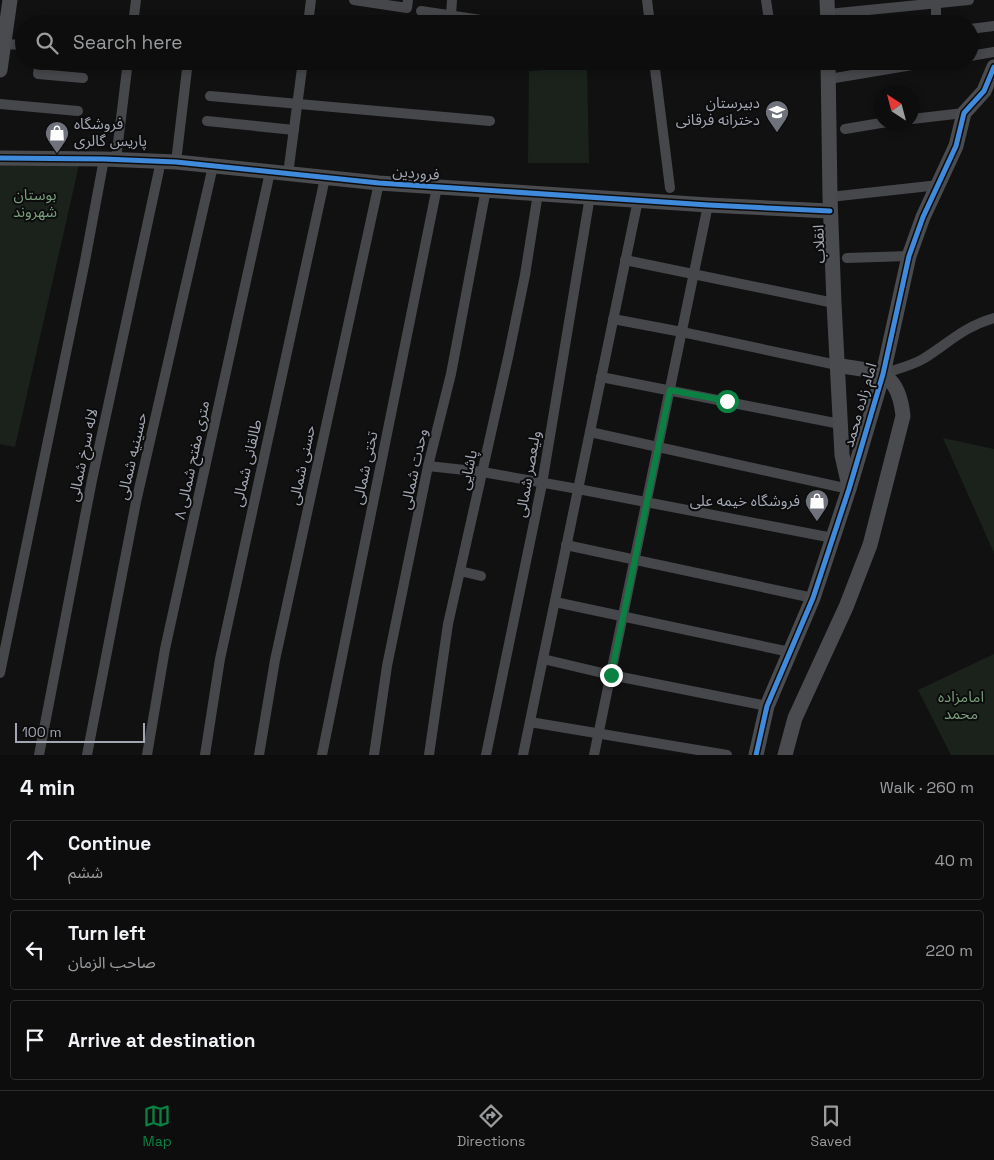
<!DOCTYPE html>
<meta charset="utf-8">
<style>
body{margin:0;font-family:"Space Grotesk","Noto Sans Arabic",sans-serif;background:#161617;color:#f1f3f6}
.compass{position:absolute;left:874px;top:85px;width:45px;height:45px;border-radius:50%;background:#0d0d0e;box-shadow:0 2px 8px #0003;rotate:324deg}
.scale{position:absolute;left:15px;bottom:12px;width:130px;box-sizing:border-box;padding-left:5px;border:2px solid #a2a7b3;border-top:0;font-size:14px;line-height:18px;white-space:nowrap;color:#a2a7b3;-webkit-text-stroke:4px #0c0c0d;paint-order:stroke}
.stop{position:absolute;width:15px;height:15px;margin:-11px;border:4px solid #0b8043;border-radius:50%;background:#fff}
.stop.end{background:#0b8043;border-color:#fff;box-shadow:0 1px 5px #0008}
.list{margin:0;padding:0;list-style:none}
h2{display:flex;justify-content:space-between;align-items:center;height:65px;margin:0;padding:0 20px;font-size:21px}
h2 small{font-size:16px;font-weight:400;color:#9a9c9e}
.list li{display:grid;grid-template-columns:32px 1fr auto;gap:15px;align-items:center;box-sizing:border-box;height:80px;margin:0 10px 10px;padding:0 10px;border:1px solid #2d2d2e;border-radius:5px}
.list b{display:block;font-size:19px;white-space:nowrap}
.list p{margin:0;font-size:16px;white-space:nowrap;color:#9a9c9e}
.list em{font-size:16px;font-style:normal;color:#9a9c9e}
.icon{flex:none;width:28px;height:28px;fill:none;stroke:currentColor;stroke-width:2;stroke-linecap:round;stroke-linejoin:round}
.map{position:relative;flex:none;width:994px;height:755px;overflow:hidden}
.search{position:absolute;background:#0d0d0e;box-shadow:0 2px 8px #0003;left:15px;right:15px;top:15px;height:55px;display:flex;align-items:center;gap:12px;box-sizing:border-box;padding:0 18px;border-radius:28px;color:#9a9c9e;font-size:19px}
.sheet{height:335px;background:#0d0d0e}
nav{display:flex;justify-content:space-around;align-items:center;box-sizing:border-box;height:70px;border-top:1px solid #2d2d2e;background:#0d0d0e;font-size:14px;color:#9a9c9e}
nav a{display:grid;justify-items:center;gap:2px}
nav .on{color:#0b8043}
.map>svg:first-child{display:block}
</style>
<div class="map">
<svg width="994" height="755" viewBox="0 0 994 755">
<rect width="100%" height="100%" fill="#111112"/>
<g fill="#1b221c">
<path d="M587 67 589 163H528L529 71Z"/>
<path d="M0 165H79L15 447 0 444Z"/>
<path d="M943 438 994 449V553Z"/>
<path d="M994 654V755H951L918 690Z"/>
</g>
<g fill="none" stroke-linecap="round" stroke-linejoin="round">
<g stroke="#46474a" stroke-width="10">
<path d="M354 0 407 8 408 0"/>
<path d="M647 0 650 24"/>
<path d="M766 0 769 20"/>
<path d="M421 11 501 23"/>
<path d="M828 14 969 0"/>
<path d="M451 15 452 0"/>
<path d="M133 24 136 0"/>
<path d="M308 24 311 0"/>
<path d="M936 24V3"/>
<path d="M970 29 994 26"/>
<path d="M4 44 24 45"/>
<path d="M970 56 994 52"/>
<path d="M40 61 38 74 83 78"/>
<path d="M654 61 670 188"/>
<path d="M829 79 936 61"/>
<path d="M210 96 490 121"/>
<path d="M0 104 78 111"/>
<path d="M912 119 964 113"/>
<path d="M207 121 294 130"/>
<path d="M845 129 887 122"/>
<path d="M116 159 128 61"/>
<path d="M176 162 188 61"/>
<path d="M288 174 303 61"/>
<path d="M830 197 939 185"/>
<path d="M847 258 909 256"/>
<path d="M625 260 834 303"/>
<path d="M613 319 682 332 837 365"/>
<path d="M883 374C896 369 911 366 923 359 949 343 963 327 994 318"/>
<path d="M601 377 840 424"/>
<path d="M590 432 849 489"/>
<path d="M428 466 483 472 578 489 833 538"/>
<path d="M566 545 813 598"/>
<path d="M460 571 481 576"/>
<path d="M555 602 790 652"/>
<path d="M543 659 611 675 767 706"/>
<path d="M0 673 85 261 104 159"/>
<path d="M530 722 727 755"/>
<path d="M39 755 92 480 161 161"/>
<path d="M87 755 136 502 213 166"/>
<path d="M147 755 165 649 270 172"/>
<path d="M205 755 220 659 325 178"/>
<path d="M259 755 275 660 379 183"/>
<path d="M322 755 437 187"/>
<path d="M374 755 387 666 428 466 451 374 486 189"/>
<path d="M429 755 448 624 509 353 525 275 538 193"/>
<path d="M486 755 542 484 590 196"/>
<path d="M523 755 638 200"/>
<path d="M594 755 708 205"/>
</g>
<g stroke="#4a4b4e" stroke-width="15">
<path d="M827 0 828 24"/>
<path d="M828 61 830 197 834 303 842 455 849 486"/>
<path d="M0 70 10 0"/>
<path d="M0 158 104 159 176 162 379 183 708 205 830 211"/>
<path d="M756 755 767 706 813 598 849 489 883 374 909 256 923 217 956 146 964 113 984 91 994 67"/>
<path d="M785 755 795 718 846 607 870 545 903 416C898 368 877 373 837 365"/>
</g>
<g stroke="#0c0c0d" stroke-width="8">
<g id="cycleway">
<path d="M0 158 104 159 176 162 379 183 708 205 830 211"/>
<path d="M756 755 767 706 813 598 849 489 883 374 909 256 923 217 956 146 964 113 984 91 994 67"/>
</g>
</g>
<use href="#cycleway" stroke="#408adc" stroke-width="5"/>
</g>
<g fill="none" stroke-linecap="round" stroke-linejoin="round">
<path stroke="#0b8043" stroke-width="6" d="M611 675 670 390 727 401"/>
</g>
<defs>
<g id="school-pin" transform="scale(1.25)"><path d="M0 17L-7.5 6A9.5 9.5 0 1 1 7.5 6Z" fill="#6f727b" stroke="#0c0c0d"/><path d="M0-5L7-2L0 1L-7-2ZM-4 1L0 2.5L4 1V4Q0 6-4 4Z" fill="#fff"/></g>
<g id="shop-pin" transform="scale(1.25)"><path d="M0 17L-7.5 6A9.5 9.5 0 1 1 7.5 6Z" fill="#6f727b" stroke="#0c0c0d"/><path d="M-5-2.5h2.3a2.7 3.5 0 0 1 5.4 0H5L5.5 6h-11ZM-1.5-2.5h3a1.5 2.3 0 0 0-3 0Z" fill="#fff"/></g>
</defs>
<g fill-rule="evenodd">
<use href="#school-pin" x="777" y="112"/>
<use href="#shop-pin" x="57" y="133"/>
<use href="#shop-pin" x="817" y="501"/>
</g>
<g text-anchor="middle" stroke-width="4" stroke-linejoin="round" paint-order="stroke">
<g font-size="15" fill="#a2a7b3" stroke="#0c0c0d" text-anchor="end">
<text x="760" y="108">دبیرستان<tspan x="760" dy="17">دخترانه فرقانی</tspan></text>
<text x="74" y="129" text-anchor="start">فروشگاه<tspan x="74" dy="17">پاریس گالری</tspan></text>
<text x="800" y="506">فروشگاه خیمه علی</text>
</g>
<g font-size="15" fill="#a2a7b3" stroke="#0c0c0d">
<text transform="translate(416 173) rotate(4)" y="5">فروردین</text>
<text transform="translate(819 244) rotate(-92)" y="5">انقلاب</text>
<text transform="translate(860 405) rotate(-74)" y="5">امام زاده محمد</text>
<text transform="translate(83 455) rotate(-78)" y="5">لاله سرخ شمالی</text>
<text transform="translate(132 456) rotate(-77)" y="5">حسینیه شمالی</text>
<text transform="translate(192 460) rotate(-78)" y="5">۸ متری مفتح شمالی</text>
<text transform="translate(247 463) rotate(-77)" y="5">طالقانی شمالی</text>
<text transform="translate(302 465) rotate(-78)" y="5">حسنی شمالی</text>
<text transform="translate(365 468) rotate(-78)" y="5">تختی شمالی</text>
<text transform="translate(414 469) rotate(-78)" y="5">وحدت شمالی</text>
<text transform="translate(468 470) rotate(-78)" y="5">پاشایی</text>
<text transform="translate(528 474) rotate(-80)" y="5">ولیعصر شمالی</text>
</g>
<g font-size="15" fill="#799e7c" stroke="#0c0c0d">
<text x="35" y="200">بوستان<tspan x="35" dy="17">شهروند</tspan></text>
<text x="961" y="702">امامزاده<tspan x="961" dy="17">محمد</tspan></text>
</g>
</g>
</svg>
<svg class="compass" viewBox="-18 -18 36 36"><path d="M0-13l5 13h-10z" fill="#e53935"/><path d="M0 13l5-13h-10z" fill="#9a9c9e"/></svg>
<div class="scale">100 m</div>
<div class="stop" style="left:727px;top:401px"></div>
<div class="stop end" style="left:611px;top:675px"></div>
<div class="search"><svg class="icon" aria-label="search" viewBox="0 0 24 24"><circle cx="10" cy="10" r="6"/><path d="M15 15l6 6"/></svg>Search here</div>
</div>
<section class="sheet">
<h2>4 min<small>Walk · 260 m</small></h2>
<ul class="list">
<li><svg class="icon" aria-label="ahead" viewBox="0 0 24 24"><path d="M12 20V5M6 11l6-6 6 6"/></svg><div><b>Continue</b><p>ششم</p></div><em>40 m</em></li>
<li><svg class="icon" aria-label="left" viewBox="0 0 24 24"><path d="M17 20v-9H6M10 6l-5 5 5 5"/></svg><div><b>Turn left</b><p>صاحب الزمان</p></div><em>220 m</em></li>
<li><svg class="icon" aria-label="arrive" viewBox="0 0 24 24"><path d="M6 21V4h12l-3 4 3 4H6"/></svg><div><b>Arrive at destination</b></div></li>
</ul>
</section>
<nav>
<a class="on"><svg class="icon" aria-label="map" viewBox="0 0 24 24"><path d="M3 6l6-2 6 2 6-2v14l-6 2-6-2-6 2zM9 4v14M15 6v14"/></svg>Map</a>
<a><svg class="icon" aria-label="directions" viewBox="0 0 24 24"><path d="M12 3l9 9-9 9-9-9zM9 14v-3h6M13 9l2 2-2 2"/></svg>Directions</a>
<a><svg class="icon" aria-label="saved" viewBox="0 0 24 24"><path d="M7 4h10v16l-5-4-5 4z"/></svg>Saved</a>
</nav>
